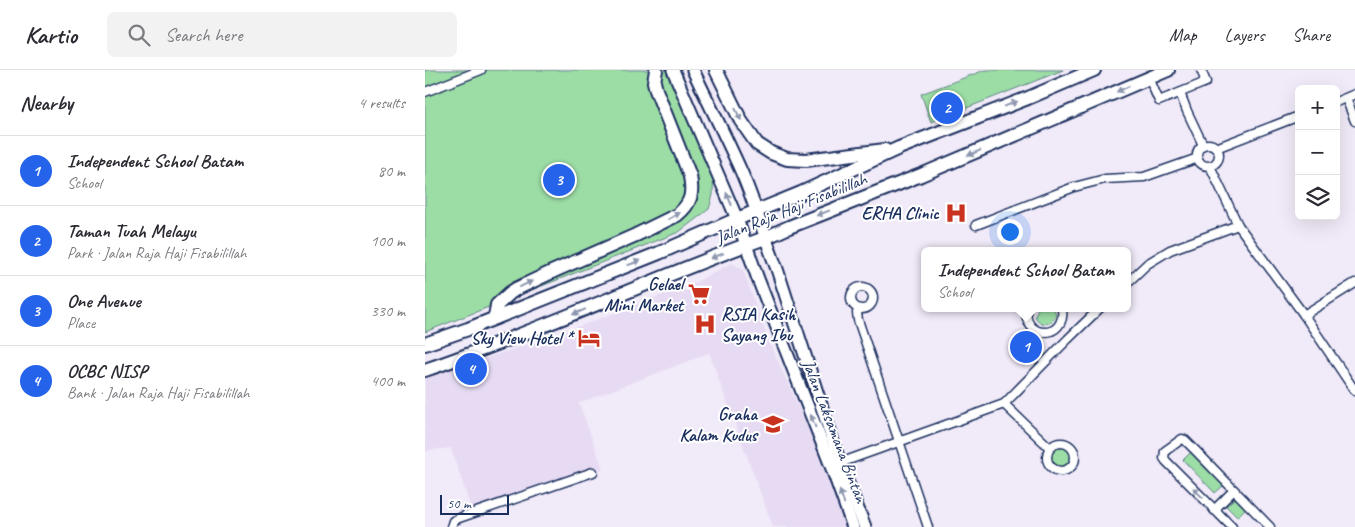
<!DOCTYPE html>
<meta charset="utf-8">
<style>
body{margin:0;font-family:Caveat,sans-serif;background:#f2f2f3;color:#2b2b33}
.controls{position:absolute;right:15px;top:15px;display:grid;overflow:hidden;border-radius:8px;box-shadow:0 5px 20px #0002}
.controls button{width:45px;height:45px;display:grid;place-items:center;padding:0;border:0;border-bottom:1px solid #e1e1e2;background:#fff;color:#2b2b33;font:25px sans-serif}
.scale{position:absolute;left:15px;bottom:12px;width:69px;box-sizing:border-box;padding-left:5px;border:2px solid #1b2f5e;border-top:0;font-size:14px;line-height:18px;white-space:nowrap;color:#1b2f5e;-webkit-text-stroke:4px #fff;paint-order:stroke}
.you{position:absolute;left:584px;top:161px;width:18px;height:18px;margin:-12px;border:4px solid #fff;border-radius:50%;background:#1a73e8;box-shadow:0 0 0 8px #1a73e833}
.badge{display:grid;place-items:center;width:32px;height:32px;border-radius:50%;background:#2563eb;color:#fff;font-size:16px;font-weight:700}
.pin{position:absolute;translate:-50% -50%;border:2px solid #fff;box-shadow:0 1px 5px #0006}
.popup{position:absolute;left:496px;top:177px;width:210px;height:65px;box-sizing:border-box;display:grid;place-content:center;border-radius:8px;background:#fff;filter:drop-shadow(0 1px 4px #0005);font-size:16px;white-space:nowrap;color:#7c7c81}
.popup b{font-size:19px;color:#2b2b33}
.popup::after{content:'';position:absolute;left:50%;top:100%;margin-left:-10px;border:10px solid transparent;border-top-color:#fff}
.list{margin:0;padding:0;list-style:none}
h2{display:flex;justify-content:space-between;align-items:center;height:65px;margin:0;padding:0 20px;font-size:21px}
h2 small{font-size:16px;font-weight:400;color:#7c7c81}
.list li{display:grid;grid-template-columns:32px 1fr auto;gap:15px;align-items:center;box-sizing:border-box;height:70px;padding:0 20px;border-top:1px solid #e1e1e2}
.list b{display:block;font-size:19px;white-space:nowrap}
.list p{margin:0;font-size:16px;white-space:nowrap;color:#7c7c81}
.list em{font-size:16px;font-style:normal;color:#7c7c81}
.icon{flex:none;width:28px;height:28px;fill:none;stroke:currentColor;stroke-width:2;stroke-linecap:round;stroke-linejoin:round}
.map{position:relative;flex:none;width:930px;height:457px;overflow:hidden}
header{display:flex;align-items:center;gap:30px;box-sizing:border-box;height:70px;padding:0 25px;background:#fff;border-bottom:1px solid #e1e1e2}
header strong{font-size:24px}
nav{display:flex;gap:28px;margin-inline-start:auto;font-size:18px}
.search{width:350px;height:45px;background:#f2f2f3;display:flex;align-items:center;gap:12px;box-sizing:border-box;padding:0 18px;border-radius:8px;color:#7c7c81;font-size:19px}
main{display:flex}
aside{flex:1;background:#fff}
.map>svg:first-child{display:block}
</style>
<header>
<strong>Kartio</strong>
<div class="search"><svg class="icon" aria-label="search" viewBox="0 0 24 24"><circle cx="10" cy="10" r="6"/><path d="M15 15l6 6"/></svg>Search here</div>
<nav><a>Map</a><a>Layers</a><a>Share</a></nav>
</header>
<main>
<aside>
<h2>Nearby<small>4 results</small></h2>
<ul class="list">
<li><span class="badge">1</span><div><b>Independent School Batam</b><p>School</p></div><em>80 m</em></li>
<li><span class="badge">2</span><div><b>Taman Tuah Melayu</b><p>Park · Jalan Raja Haji Fisabilillah</p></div><em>100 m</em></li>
<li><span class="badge">3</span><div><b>One Avenue</b><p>Place</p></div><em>330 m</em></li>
<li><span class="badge">4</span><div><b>OCBC NISP</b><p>Bank · Jalan Raja Haji Fisabilillah</p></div><em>400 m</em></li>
</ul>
</aside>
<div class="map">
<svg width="930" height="457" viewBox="0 0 930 457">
<rect width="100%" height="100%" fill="#f1eaf8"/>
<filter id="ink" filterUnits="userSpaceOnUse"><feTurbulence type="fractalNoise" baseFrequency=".02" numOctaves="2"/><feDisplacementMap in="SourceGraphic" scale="10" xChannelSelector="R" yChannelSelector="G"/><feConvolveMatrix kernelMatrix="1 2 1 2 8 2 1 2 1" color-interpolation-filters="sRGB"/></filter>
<g filter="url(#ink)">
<path fill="#e7dbf3" d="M307 193 318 200 344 272 429 457H348L284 283 154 333 178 399 47 441 26 378 6 380 0 382V305L52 291 129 266 271 212Z"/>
<g fill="#9cdda6" stroke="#5c8682">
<path d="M0 0H249L289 86 288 125 284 139 254 162 0 262Z"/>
<path d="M560 0H638L506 52 496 24Z"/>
<path d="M613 238H629L631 245C627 256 615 257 610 246Z"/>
<circle cx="636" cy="388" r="10"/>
<path d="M766 382 799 415 790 423 758 390Z"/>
<path d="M811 427 821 438 812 447 801 436Z"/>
</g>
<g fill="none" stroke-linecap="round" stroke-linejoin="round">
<g stroke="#1b2f5e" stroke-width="11">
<g id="street">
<path d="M724 8 734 31 781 12 776 0"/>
<path d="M0 22 56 0"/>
<path d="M755 23 762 41 778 75"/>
<path d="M921 28 930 51"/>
<path d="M911 32 930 24"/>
<circle cx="783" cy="85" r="11"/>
<path d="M791 78 874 46"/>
<path d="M785 96 813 155 879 245 930 321"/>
<path d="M551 155 649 117 680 109 719 107 773 88"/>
<path d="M702 213 722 194 745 180 813 155"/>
<circle cx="437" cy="228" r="11"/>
<path d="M602 238C596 269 642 271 637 238"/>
<path d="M434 239 432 243 433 250 503 457"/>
<path d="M879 245 930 213"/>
<path d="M579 334 625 378"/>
<circle cx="636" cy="387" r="14"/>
<path d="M412 394 579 334 643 269 675 238"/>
<path d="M789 440 809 420"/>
<path d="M26 457 28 451 34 448 168 402"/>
<path d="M807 457 741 391 739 388 740 381 757 369 760 370 772 382 845 457"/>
</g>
</g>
<g stroke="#1b2f5e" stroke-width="15">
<g id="secondary">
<path d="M248 0 312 149 333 209 406 396 428 457"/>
<path d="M268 0C284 34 301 67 316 101 330 133 339 166 352 199L415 393 440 457"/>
</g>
</g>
<g stroke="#1b2f5e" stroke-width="16">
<g id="primary">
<path d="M291 0 316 51 332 74 346 83 362 89 381 90 460 80"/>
<path d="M70 248 72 235 85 223 91 219 129 201 211 165 252 145C267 133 268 123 265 106L231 20 229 12 231 0"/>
<path d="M0 274 43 259 234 183 312 149 376 123 474 78 603 28 669 0"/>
<path d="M0 300C115 261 226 209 340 168L364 157 496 105 743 0"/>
</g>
</g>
<use href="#street" stroke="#fff" stroke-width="8"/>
<use href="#secondary" stroke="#fff" stroke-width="11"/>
<use href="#primary" stroke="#fff" stroke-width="12"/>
</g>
<defs><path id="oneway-solid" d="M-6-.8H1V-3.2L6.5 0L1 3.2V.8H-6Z" transform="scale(1.25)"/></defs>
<g fill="#8d97ae">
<use href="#oneway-solid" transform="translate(698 19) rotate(156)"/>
<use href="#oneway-solid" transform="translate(586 34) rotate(-21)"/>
<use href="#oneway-solid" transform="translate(313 44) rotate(64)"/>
<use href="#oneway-solid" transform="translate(549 83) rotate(157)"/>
<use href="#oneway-solid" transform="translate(304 129) rotate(-113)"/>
<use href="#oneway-solid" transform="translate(398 143) rotate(159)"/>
<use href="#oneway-solid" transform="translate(249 146) rotate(-30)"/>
<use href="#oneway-solid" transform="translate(292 186) rotate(158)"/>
<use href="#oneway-solid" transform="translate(209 193) rotate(-21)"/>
<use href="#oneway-solid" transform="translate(101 214) rotate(-26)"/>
<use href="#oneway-solid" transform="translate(154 242) rotate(158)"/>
<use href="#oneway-solid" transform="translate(388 351) rotate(-111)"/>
<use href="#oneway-solid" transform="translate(773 423) rotate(-135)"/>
<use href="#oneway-solid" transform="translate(417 427) rotate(-110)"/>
</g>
</g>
<defs>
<g id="hospital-bare" transform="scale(1.725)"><path d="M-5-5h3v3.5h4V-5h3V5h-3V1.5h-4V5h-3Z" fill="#c8321e" stroke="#fff" stroke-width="2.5" paint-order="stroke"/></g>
<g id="supermarket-bare" transform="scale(1.725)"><path d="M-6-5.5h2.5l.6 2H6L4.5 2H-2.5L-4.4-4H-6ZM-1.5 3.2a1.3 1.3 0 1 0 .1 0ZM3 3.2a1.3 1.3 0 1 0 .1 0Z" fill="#c8321e" stroke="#fff" stroke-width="2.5" paint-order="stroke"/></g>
<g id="hotel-bare" transform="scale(1.725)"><path d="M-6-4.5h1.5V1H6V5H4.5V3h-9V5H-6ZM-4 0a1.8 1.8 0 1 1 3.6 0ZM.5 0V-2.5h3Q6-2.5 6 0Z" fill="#c8321e" stroke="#fff" stroke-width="2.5" paint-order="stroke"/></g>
<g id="school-bare" transform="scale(1.725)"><path d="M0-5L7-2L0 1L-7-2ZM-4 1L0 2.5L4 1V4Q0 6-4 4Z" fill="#c8321e" stroke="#fff" stroke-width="2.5" paint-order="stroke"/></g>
</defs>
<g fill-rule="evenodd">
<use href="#hospital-bare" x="531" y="143"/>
<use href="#supermarket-bare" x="274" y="224"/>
<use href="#hospital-bare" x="280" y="254"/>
<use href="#hotel-bare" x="164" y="268"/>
<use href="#school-bare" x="348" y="354"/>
</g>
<g text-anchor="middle" stroke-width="4" stroke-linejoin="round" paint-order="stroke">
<g font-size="18" fill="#1b2f5e" stroke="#fff">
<text transform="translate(366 138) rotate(-22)" y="6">Jalan Raja Haji Fisabilillah</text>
<text transform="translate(410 361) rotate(69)" y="6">Jalan Laksamana Bintan</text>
</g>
<g font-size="18" font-weight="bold" fill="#1b2f5e" stroke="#fff" text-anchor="end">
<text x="514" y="149">ERHA Clinic</text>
<text x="258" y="220">Gelael<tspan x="258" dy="21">Mini Market</tspan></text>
<text x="296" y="250" text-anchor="start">RSIA Kasih<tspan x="296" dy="21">Sayang Ibu</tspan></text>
<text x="147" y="274">Sky View Hotel *</text>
<text x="332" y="350">Graha<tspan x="332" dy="21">Kalam Kudus</tspan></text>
</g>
</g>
</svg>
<div class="controls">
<button>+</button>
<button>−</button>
<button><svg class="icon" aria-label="layers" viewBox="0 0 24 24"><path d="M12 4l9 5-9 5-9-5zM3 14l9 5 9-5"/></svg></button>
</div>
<div class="scale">50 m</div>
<div class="you"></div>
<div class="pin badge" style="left:601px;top:277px">1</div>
<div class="popup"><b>Independent School Batam</b>School</div>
<div class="pin badge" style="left:522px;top:38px">2</div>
<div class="pin badge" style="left:134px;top:110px">3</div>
<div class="pin badge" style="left:46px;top:299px">4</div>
</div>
</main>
